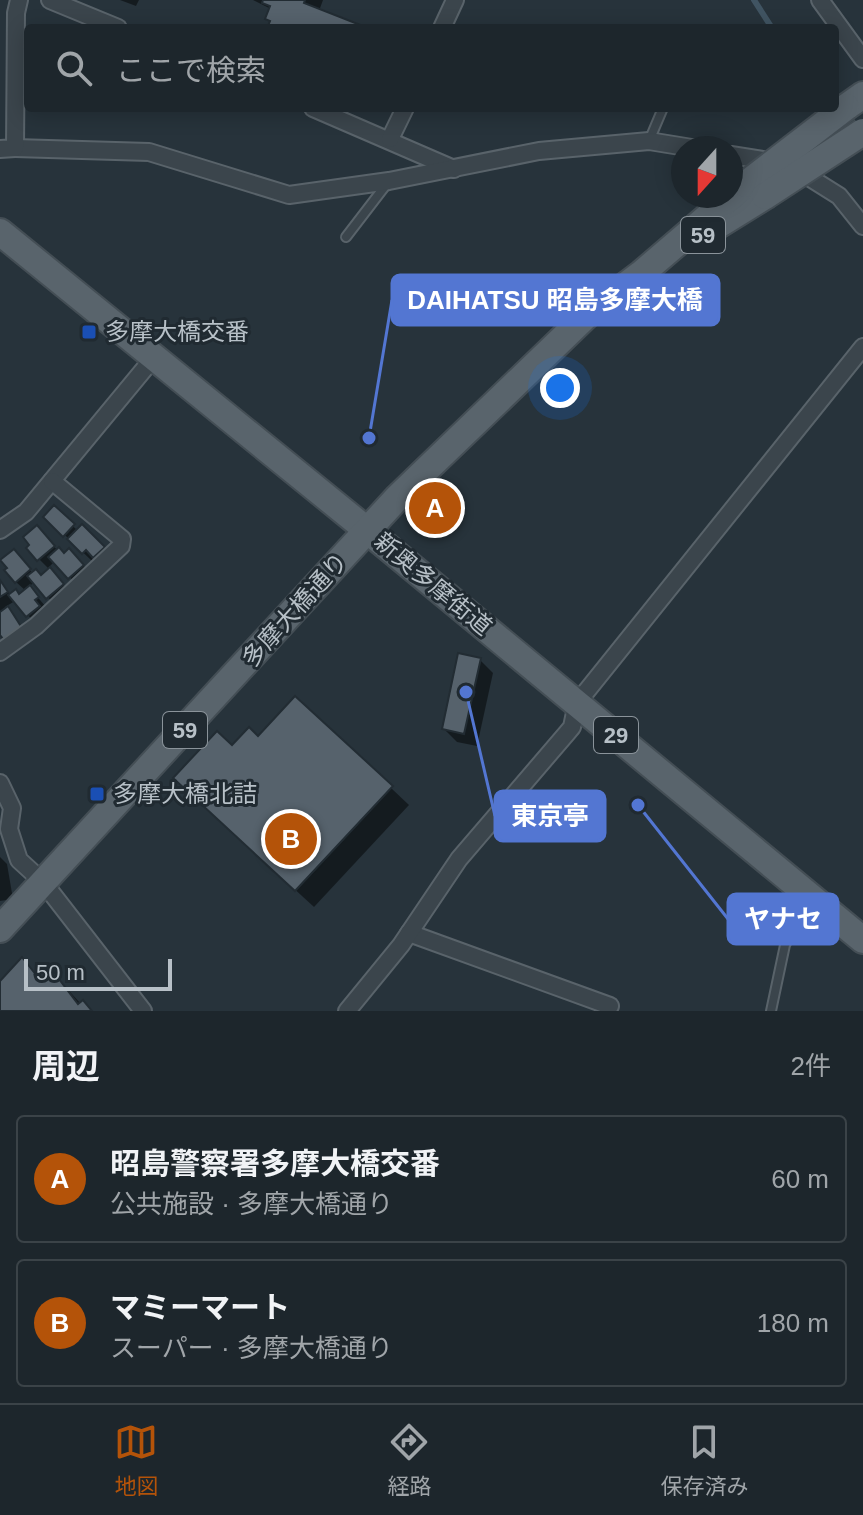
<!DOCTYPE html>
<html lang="ja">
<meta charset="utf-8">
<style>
body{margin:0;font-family:Arial,"Noto Sans JP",sans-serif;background:#2a3238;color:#f1f3f6}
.compass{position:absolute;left:671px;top:136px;width:72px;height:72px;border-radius:50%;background:#1d262c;box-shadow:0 4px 20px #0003;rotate:201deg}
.scale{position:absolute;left:24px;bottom:20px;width:148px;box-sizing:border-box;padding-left:8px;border:4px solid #b7c0c7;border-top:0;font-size:22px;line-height:28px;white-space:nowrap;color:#b7c0c7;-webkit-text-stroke:6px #202a31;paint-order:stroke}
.you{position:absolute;left:560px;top:388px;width:28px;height:28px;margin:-20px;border:6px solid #fff;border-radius:50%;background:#1a73e8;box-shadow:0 0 0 12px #1a73e833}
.badge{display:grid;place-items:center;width:52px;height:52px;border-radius:50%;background:#b45309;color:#fff;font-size:26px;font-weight:700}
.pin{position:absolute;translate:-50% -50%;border:4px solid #fff;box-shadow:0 2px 8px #0006}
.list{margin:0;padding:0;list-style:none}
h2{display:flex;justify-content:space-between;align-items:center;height:104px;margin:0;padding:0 32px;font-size:34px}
h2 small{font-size:26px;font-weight:400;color:#a0a5a9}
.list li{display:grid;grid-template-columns:52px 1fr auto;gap:24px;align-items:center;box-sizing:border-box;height:128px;margin:0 16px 16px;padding:0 16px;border:2px solid #3b4348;border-radius:8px}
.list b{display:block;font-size:30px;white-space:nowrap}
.list p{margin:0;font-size:26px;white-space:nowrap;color:#a0a5a9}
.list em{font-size:26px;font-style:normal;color:#a0a5a9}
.icon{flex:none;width:44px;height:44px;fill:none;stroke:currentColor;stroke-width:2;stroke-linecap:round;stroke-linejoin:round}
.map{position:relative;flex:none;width:863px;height:1011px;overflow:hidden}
.search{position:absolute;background:#1d262c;box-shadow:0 4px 20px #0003;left:24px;right:24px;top:24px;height:88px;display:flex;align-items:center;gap:20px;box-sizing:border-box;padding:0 28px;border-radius:8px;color:#a0a5a9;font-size:30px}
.sheet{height:392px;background:#1d262c}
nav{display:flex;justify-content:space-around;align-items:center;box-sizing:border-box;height:112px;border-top:2px solid #3b4348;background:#1d262c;font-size:22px;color:#a0a5a9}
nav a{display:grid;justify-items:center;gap:4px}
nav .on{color:#b45309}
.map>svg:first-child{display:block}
</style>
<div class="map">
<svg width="863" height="1011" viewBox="0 0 863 1011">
<rect width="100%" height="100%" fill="#27333b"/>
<g fill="#0007">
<path d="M120 0H139L136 6Z"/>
<path d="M253 0H323L319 11 362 28H270L272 23 267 19 271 9Z"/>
<path d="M54 508 78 531 82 527 112 557 103 565 95 557 92 561 46 517Z"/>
<path d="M46 537 58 551 78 559 91 574 78 586 55 561 48 568 71 593 56 606 34 582 29 587 46 607 36 624 15 601 5 607 29 637 0 631V583L11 595 20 596 26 591 16 582 22 560 33 574 41 578 50 570 39 559Z"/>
<path d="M480 660 493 673 477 746 457 742 444 729Z"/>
<path d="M232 748 391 788 409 805 314 907 193 796Z"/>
<path d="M0 857 7 864 13 899 0 901Z"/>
<path d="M22 960 39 977 49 969 81 1004 92 1011H0V985Z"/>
</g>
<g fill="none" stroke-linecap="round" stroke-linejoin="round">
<path stroke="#405462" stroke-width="6" d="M754 0 772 28"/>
</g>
<g fill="#56626c" stroke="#222c33" stroke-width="2">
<path d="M263 0H305L304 3 368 28H267L270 21 265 19 270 6 262 3Z"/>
<path d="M54 505 75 524 63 537 43 517Z"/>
<path d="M82 524 105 547 93 558 86 550 82 554 67 539Z"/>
<path d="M37 525 55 546 37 561 26 548 29 545 23 537Z"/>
<path d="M59 547 64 553 69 548 84 565 68 579 48 557Z"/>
<path d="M14 549 31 569 15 583 4 570 7 568 0 560Z"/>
<path d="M50 567 64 584 46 599 27 576 36 569 41 575Z"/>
<path d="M0 580 8 592 0 597Z"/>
<path d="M30 585 39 597 35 600 40 606 26 617 8 595 16 589 19 594Z"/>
<path d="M8 606 22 628 4 640 0 635V612Z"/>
<path d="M458 653 481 658 464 734 442 729Z"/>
<path d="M295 696 393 786 295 891 173 778 217 731 232 745 249 727 258 736Z"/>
<path d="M22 957 37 976 49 966 78 1004 83 1000 92 1011H0V981Z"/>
</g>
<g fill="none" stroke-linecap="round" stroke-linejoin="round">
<g stroke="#59636a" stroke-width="12">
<g id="service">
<path d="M649 141 663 108"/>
<path d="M346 237 389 181"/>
<path d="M771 1011 785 945 808 899"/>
</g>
</g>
<g stroke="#59636a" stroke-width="20">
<g id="minor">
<path d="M50 0 118 28"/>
<path d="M820 0 863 59"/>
<path d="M442 28 455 0"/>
<path d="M313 108 454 169"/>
<path d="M390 139 405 108"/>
<path d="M15 148 149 152 289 195 389 181 539 151 649 141 692 148"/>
<path d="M0 149 15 148 16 13 19 0"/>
<path d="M731 155 788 164 839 196 863 226"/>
<path d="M0 530 26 512 155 356"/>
<path d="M0 652 36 626 121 546 122 539 52 481"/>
<path d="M0 783 12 808 9 829 19 860 43 882 143 1011"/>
<path d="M409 933 610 1006"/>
<path d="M347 1011 401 945 459 859 567 733 572 727 577 703 863 347"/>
</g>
</g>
<g stroke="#444e55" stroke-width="30">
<g id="primary">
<path d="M846 107 863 95"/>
<path d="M715 227 765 196"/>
<path d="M0 232 368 531 863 940"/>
<path d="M0 929 398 497 588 314 641 274 746 184"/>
</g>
</g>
<use href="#service" stroke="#3b454c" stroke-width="8"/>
<use href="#minor" stroke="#3b454c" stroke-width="16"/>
<use href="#primary" stroke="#59646c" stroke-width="26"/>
<g stroke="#444e55" stroke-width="30" stroke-linecap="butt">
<g id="primary-bridge">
<path d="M746 184 846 107"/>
<path d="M765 196 863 132"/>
</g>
</g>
<use href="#primary-bridge" stroke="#59646c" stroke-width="26"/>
</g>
<g fill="#1a4fb4" stroke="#202a31" stroke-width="3">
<rect x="81" y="324" width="16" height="16" rx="4"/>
<rect x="89" y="786" width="16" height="16" rx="4"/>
</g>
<g text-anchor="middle" stroke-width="6" stroke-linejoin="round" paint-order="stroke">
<g fill="#202a31" stroke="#8a939a" stroke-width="2">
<rect x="681" y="217" width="44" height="36" rx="6"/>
<rect x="163" y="712" width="44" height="36" rx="6"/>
<rect x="594" y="717" width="44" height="36" rx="6"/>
</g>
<g font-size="22" font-weight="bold" fill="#b7c0c7">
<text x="703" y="243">59</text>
<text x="185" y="738">59</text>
<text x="616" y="743">29</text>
</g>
<g font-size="24" fill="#b7c0c7" stroke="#202a31" text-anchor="start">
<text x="105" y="340">多摩大橋交番</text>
<text x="113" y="802">多摩大橋北詰</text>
</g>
<g font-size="24" fill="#b7c0c7" stroke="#202a31">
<text transform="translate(433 584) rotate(40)" y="8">新奥多摩街道</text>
<text transform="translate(295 610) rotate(-48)" y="8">多摩大橋通り</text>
</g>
</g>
<path fill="none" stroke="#5376d2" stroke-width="3" d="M369 438L392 300M466 692L495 816M638 805L728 919"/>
<g fill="#5376d2" stroke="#202a31" stroke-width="3">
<circle cx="369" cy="438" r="8"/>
<circle cx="466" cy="692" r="8"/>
<circle cx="638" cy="805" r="8"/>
</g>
<g fill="#5376d2" stroke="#5376d2" stroke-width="3">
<rect x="392" y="275" width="327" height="50" rx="8"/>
<rect x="495" y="791" width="110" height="50" rx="8"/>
<rect x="728" y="894" width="110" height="50" rx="8"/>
</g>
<g font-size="26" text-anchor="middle" font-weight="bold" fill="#fff">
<text x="555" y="309">DAIHATSU 昭島多摩大橋</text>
<text x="550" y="825">東京亭</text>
<text x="783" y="928">ヤナセ</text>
</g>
</svg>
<svg class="compass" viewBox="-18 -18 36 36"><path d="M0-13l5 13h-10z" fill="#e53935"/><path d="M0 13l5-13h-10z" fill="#a0a5a9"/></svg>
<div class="scale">50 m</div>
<div class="you"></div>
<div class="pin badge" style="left:435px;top:508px">A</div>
<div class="pin badge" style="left:291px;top:839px">B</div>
<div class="search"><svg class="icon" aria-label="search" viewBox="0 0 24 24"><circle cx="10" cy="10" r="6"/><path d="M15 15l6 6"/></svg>ここで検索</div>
</div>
<section class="sheet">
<h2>周辺<small>2件</small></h2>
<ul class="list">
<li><span class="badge">A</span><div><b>昭島警察署多摩大橋交番</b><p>公共施設 · 多摩大橋通り</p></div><em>60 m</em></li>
<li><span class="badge">B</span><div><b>マミーマート</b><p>スーパー · 多摩大橋通り</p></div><em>180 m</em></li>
</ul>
</section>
<nav>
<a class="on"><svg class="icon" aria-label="map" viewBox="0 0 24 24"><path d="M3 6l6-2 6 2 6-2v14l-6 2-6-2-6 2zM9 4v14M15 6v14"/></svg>地図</a>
<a><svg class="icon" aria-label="directions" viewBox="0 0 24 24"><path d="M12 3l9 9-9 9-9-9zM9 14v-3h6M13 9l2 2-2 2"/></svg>経路</a>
<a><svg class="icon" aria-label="saved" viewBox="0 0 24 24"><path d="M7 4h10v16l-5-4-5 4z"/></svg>保存済み</a>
</nav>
